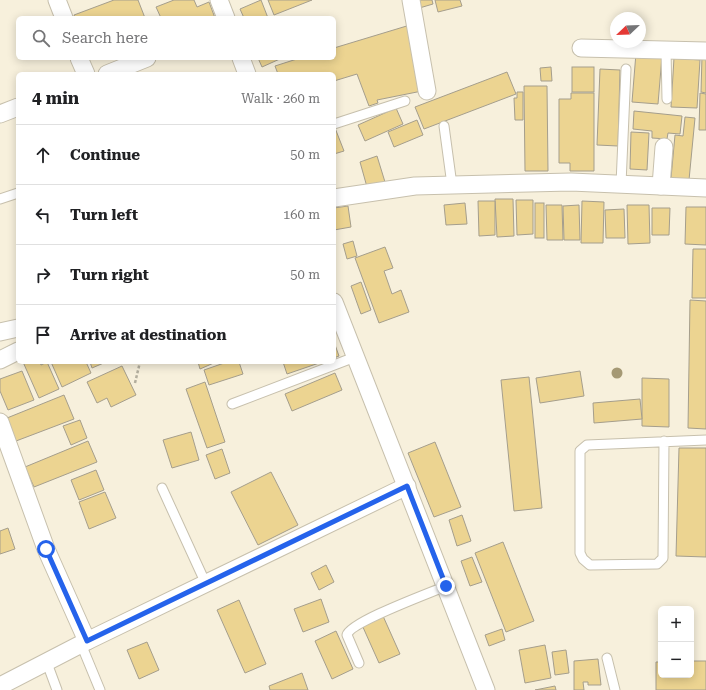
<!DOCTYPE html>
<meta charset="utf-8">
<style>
body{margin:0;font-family:"Roboto Serif",serif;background:#f2f2f2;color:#202124}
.controls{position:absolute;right:12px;bottom:12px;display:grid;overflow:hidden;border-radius:6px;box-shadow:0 2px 10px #0003}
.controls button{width:36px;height:36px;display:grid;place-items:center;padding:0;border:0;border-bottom:1px solid #e0e0e0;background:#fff;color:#202124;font:20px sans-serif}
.compass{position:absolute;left:610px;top:12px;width:36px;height:36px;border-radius:50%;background:#fff;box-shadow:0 2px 10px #0003;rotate:247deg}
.stop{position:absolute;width:12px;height:12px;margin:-9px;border:3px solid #2563eb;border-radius:50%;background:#fff}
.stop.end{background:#2563eb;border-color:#fff;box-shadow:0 1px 4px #0008}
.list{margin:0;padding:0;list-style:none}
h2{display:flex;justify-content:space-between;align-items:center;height:52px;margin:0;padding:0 16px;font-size:17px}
h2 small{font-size:13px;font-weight:400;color:#757577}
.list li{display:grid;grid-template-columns:26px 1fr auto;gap:12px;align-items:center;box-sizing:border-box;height:60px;padding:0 16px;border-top:1px solid #e0e0e0}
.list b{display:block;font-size:15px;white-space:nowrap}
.list em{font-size:13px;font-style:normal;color:#757577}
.icon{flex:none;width:22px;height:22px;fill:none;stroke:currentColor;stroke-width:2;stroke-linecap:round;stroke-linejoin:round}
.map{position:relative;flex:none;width:706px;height:690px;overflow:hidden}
.search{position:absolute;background:#fff;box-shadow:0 2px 10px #0003;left:16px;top:16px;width:320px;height:44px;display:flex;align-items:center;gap:10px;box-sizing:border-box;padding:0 14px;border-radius:6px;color:#757577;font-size:15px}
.panel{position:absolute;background:#fff;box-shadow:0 2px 10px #0003;left:16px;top:72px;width:320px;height:292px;border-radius:6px}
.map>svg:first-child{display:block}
</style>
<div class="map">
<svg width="706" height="690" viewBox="0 0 706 690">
<rect width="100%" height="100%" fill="#f7f0dc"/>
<g fill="#ecd491" stroke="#a59e8c">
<path d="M114 0H138L145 18H75L74 15Z"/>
<path d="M174 0H194L197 7 209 2 215 18H161L156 7Z"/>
<path d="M261 0 268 18H244L240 9Z"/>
<path d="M268 0H312L274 15Z"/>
<path d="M413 0H432L433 4 416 9Z"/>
<path d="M435 0H460L462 6 438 12Z"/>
<path d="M410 25 422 91 377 100 378 103 369 106 357 74 334 81V74H278L275 66 300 58H334V48Z"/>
<path d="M636 53 662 56 658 104 632 102Z"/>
<path d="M702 56H706V93L701 92Z"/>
<path d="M258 58H282L262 67Z"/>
<path d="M674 58 700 60 697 108 671 107Z"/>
<path d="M551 67 552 81H541L540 68Z"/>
<rect x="572" y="67" width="22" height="25"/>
<path d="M600 69 620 70 618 146 597 145Z"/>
<path d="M507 72 516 94 424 129 415 107Z"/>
<path d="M524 86H547L548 171H525Z"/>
<path d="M517 92H523V120H515L514 98H517Z"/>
<path d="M571 93H594V171H570V163H559V99H571Z"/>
<path d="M700 93 706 94V130H699Z"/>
<path d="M396 108 403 124 365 141 358 125Z"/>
<path d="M634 111 682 116 680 134 668 133 667 139 652 138V131L633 129Z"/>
<path d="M685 117 695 118 689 180 671 178 675 135 683 136Z"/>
<path d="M417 120 423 135 394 147 388 132Z"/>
<path d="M335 128 344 151 334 154V129Z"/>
<path d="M631 132 649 133 647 170 630 169Z"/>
<path d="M377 156 385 182 367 187 360 162Z"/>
<path d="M495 199H513L514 236 497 237Z"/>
<path d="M516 200H533V234L517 235Z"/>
<path d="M478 201H495V235L479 236Z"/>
<path d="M582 201 604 202 603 243H581Z"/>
<path d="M465 203 467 224 446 225 444 205Z"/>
<rect x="535" y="203" width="9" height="35"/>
<path d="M546 205H562L563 240H547Z"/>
<path d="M579 205 580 240H564L563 206Z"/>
<path d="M627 205H649L650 243 628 244Z"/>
<path d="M348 206 351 227 334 230V208Z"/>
<path d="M686 207H706V245L685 244Z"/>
<path d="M652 208H670L669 235H652Z"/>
<path d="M624 209 625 238H606L605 210Z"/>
<path d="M353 241 357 256 347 259 343 244Z"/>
<path d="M385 247 393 268 384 271 392 294 401 290 409 312 379 323 355 258Z"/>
<path d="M693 249H706V298H692Z"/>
<path d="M361 282 371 310 361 314 351 286Z"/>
<path d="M690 300 706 301V429L688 428Z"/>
<path d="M334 342 339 356 334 358Z"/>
<path d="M23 362H40L41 365 47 362 59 389 39 398Z"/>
<path d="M51 362H86L91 373 62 387Z"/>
<path d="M90 362H106L92 368Z"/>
<path d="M198 362H216L200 369Z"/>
<path d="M227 362H239L243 374 209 385 204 370Z"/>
<path d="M283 362H322L287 374Z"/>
<path d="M122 366 136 395 111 407 107 398 97 403 87 382Z"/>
<path d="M22 371 34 400 8 410 0 391V379Z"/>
<path d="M580 371 584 396 540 403 536 378Z"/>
<path d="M335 373 342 390 292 411 285 394Z"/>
<path d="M529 377 542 508 514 511 501 380Z"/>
<path d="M642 378 669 379V427L642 426Z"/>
<path d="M205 382 225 442 207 448 186 389Z"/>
<path d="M64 395 74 419 16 441 7 418Z"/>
<path d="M640 399 642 419 594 423 593 403Z"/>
<path d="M80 420 87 438 71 445 63 426Z"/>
<path d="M191 432 199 460 172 468 163 440Z"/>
<path d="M88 441 97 462 34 487 25 467Z"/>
<path d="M435 442 461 507 434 517 408 453Z"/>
<path d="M679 448H706V557L676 556Z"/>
<path d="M222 449 230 473 215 479 206 455Z"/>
<path d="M96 470 104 490 79 500 71 480Z"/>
<path d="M271 472 298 525 258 545 231 492Z"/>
<path d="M105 492 116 518 89 529 79 502Z"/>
<path d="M462 515 471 541 457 546 449 520Z"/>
<path d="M8 528 15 549 0 554V531Z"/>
<path d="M503 542 534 621 506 632 475 553Z"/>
<path d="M472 557 482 582 470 586 461 561Z"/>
<path d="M326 565 334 582 319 590 311 573Z"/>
<path d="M321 599 329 622 303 632 294 609Z"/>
<path d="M239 600 266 664 245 673 217 610Z"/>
<path d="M383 616 400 654 379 663 362 625Z"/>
<path d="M502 629 505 640 489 646 485 635Z"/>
<path d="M336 631 353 669 332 679 315 641Z"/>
<path d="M147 642 159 670 139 679 127 650Z"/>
<path d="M545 645 551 678 525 683 519 650Z"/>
<path d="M566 650 569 673 555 675 552 652Z"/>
<path d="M598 659 601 685H588V682H583L584 690H574V661Z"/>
<path d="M691 661H706V690H656V662H661V675H691Z"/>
<path d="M302 673 308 690H270L269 686Z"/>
<path d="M555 686 556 690H535Z"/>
</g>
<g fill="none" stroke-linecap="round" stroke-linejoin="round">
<g stroke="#c7c0ad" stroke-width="11">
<g id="lane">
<path d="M666 50 667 99"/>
<path d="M334 124 405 101"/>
<path d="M444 126 452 185"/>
<path d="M621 184 626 69"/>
<path d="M0 199 18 193"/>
<path d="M232 404 355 357"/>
<path d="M664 441 663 558 657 564 590 565 583 559 580 553V451L587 445 706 440"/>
<path d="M162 488 206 584"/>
<path d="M81 644 100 690"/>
<path d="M607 658 615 690"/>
<path d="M47 663 57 690"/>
<path d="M359 663 347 635C350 622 430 593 446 586"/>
</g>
</g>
<g stroke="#c7c0ad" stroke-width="19">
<g id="street">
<path d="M57 0 64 18"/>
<path d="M219 0 226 18"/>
<path d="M411 0 427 91"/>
<path d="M581 48 706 51"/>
<path d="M79 58 86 74"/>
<path d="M241 58 247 74"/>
<path d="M107 74 147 58"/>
<path d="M0 114 18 107"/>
<path d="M661 186 664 147"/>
<path d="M334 198 415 186 571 182 706 188"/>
<path d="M334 302 486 690"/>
<path d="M0 332 18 328"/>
<path d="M0 360 18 351"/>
<path d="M0 422 46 549 87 641"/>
<path d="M0 686 87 641 407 486"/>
</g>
</g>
<path stroke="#b3ae9e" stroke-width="2.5" stroke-dasharray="3 2" stroke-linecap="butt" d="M135 383 140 362"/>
<use href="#lane" stroke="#fff" stroke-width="9"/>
<use href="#street" stroke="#fff" stroke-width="17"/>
</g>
<circle fill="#a59974" cx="617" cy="373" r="5.5"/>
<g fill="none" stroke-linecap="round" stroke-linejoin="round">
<path stroke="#2563eb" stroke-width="5" d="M46 549 87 641 407 486 446 586"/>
</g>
</svg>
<div class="controls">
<button>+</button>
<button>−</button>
</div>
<svg class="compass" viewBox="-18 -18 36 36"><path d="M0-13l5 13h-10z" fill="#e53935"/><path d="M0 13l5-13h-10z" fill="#757577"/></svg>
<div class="stop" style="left:46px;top:549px"></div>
<div class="stop end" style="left:446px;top:586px"></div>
<div class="search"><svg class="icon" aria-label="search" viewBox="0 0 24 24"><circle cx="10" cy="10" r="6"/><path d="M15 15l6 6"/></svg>Search here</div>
<section class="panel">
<h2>4 min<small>Walk · 260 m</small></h2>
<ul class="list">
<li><svg class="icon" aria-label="ahead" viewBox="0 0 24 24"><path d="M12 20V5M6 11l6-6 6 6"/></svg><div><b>Continue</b></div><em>50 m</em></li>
<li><svg class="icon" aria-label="left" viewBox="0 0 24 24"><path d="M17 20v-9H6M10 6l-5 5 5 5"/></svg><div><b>Turn left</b></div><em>160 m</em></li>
<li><svg class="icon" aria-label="right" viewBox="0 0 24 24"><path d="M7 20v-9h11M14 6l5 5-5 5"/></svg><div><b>Turn right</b></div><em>50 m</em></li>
<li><svg class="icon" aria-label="arrive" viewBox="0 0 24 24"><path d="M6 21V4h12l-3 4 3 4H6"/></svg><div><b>Arrive at destination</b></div></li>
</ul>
</section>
</div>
